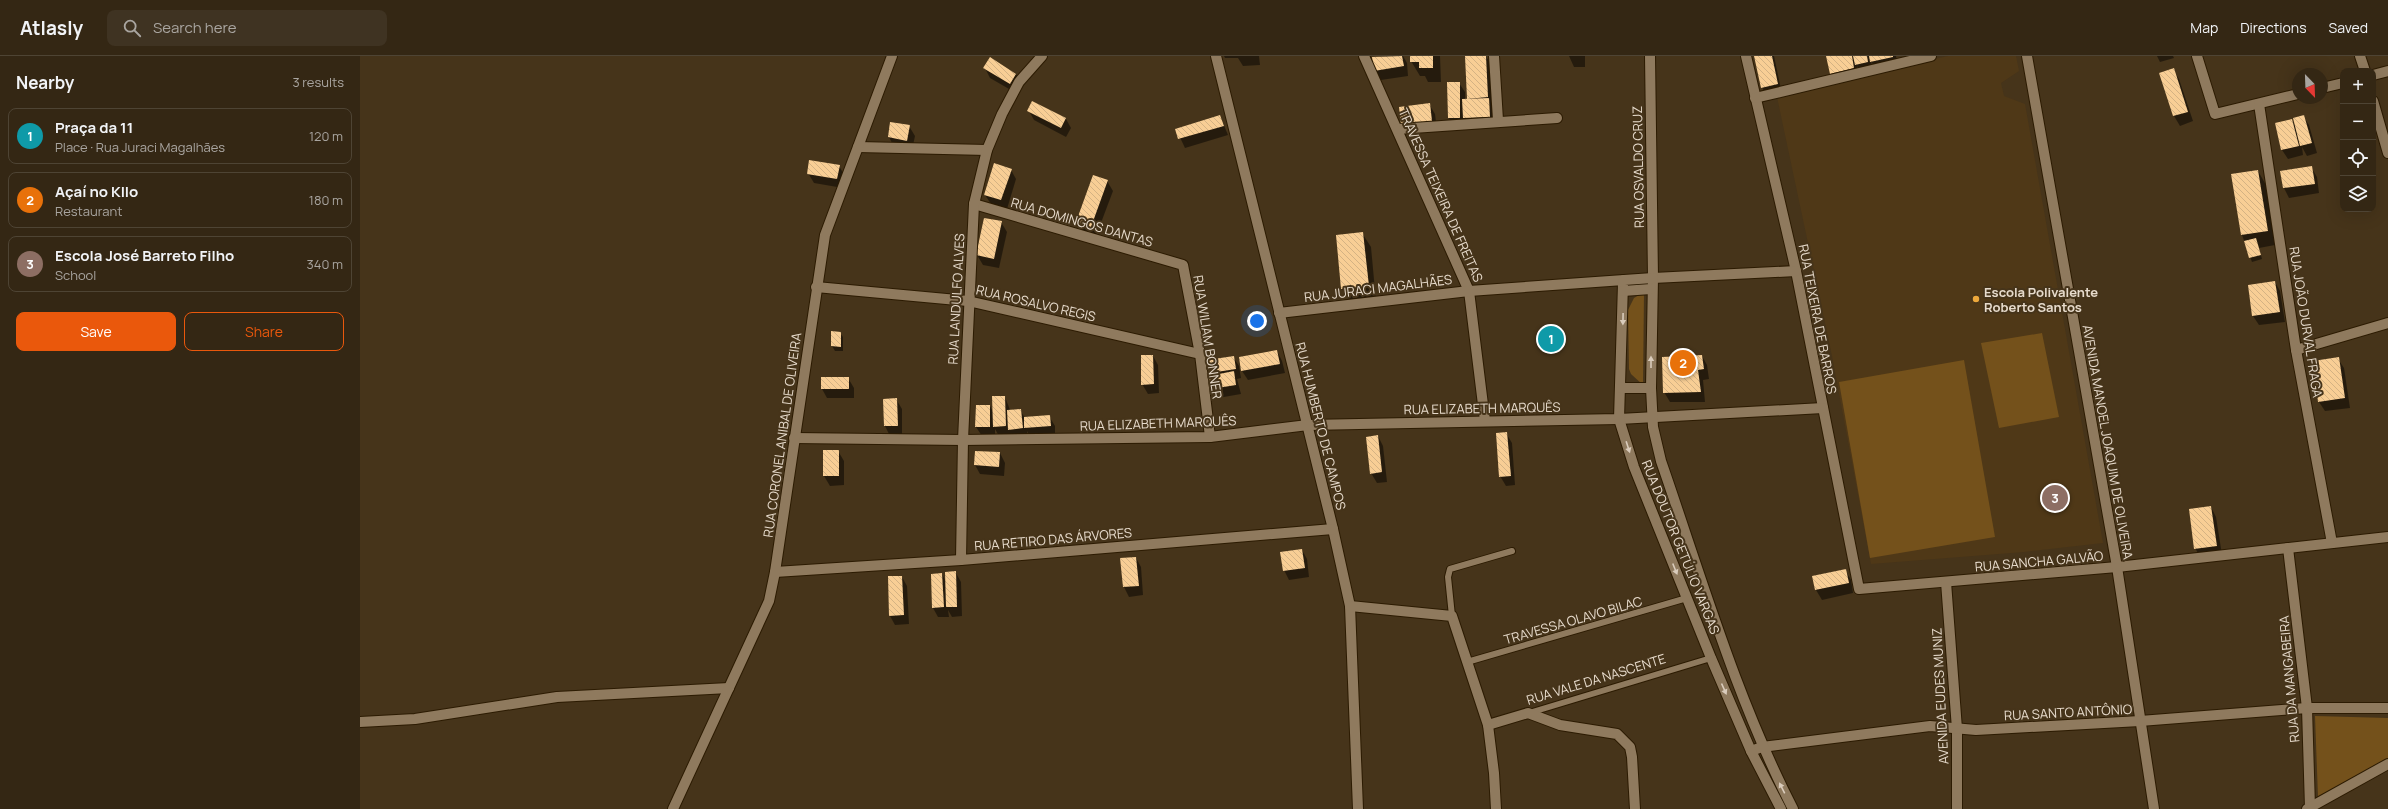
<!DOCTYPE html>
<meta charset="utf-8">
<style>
body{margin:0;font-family:Manrope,sans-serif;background:#3f3322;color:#f1f3f6}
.controls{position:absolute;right:12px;top:12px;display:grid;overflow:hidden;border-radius:8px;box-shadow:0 4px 16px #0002}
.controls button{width:36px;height:36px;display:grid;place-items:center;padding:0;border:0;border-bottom:1px solid #4e4434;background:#342714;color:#f1f3f6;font:20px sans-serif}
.compass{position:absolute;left:1932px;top:12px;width:36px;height:36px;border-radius:50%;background:#342714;box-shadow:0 4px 16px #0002;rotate:157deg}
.you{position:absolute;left:897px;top:265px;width:14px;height:14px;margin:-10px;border:3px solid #fff;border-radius:50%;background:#1a73e8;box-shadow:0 0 0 6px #1a73e833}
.badge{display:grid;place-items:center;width:26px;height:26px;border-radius:50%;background:#ea580c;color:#fff;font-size:13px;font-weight:700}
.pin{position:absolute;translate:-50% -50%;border:2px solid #fff;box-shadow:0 1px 4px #0006}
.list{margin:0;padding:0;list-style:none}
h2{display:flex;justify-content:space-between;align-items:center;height:52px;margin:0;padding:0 16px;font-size:17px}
h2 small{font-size:13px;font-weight:400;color:#a9a5a0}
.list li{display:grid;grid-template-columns:26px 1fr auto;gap:12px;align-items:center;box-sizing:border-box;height:56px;margin:0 8px 8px;padding:0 8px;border:1px solid #4e4434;border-radius:8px}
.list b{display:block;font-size:15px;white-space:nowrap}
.list p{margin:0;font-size:13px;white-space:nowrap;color:#a9a5a0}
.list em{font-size:13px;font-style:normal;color:#a9a5a0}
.actions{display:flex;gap:8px;padding:12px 16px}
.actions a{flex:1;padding:9px 0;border:1px solid #ea580c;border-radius:8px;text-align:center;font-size:14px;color:#ea580c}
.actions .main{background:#ea580c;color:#fff}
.icon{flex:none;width:22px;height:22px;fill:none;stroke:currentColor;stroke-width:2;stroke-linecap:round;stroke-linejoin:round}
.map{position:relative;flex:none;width:2028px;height:753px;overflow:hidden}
header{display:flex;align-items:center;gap:24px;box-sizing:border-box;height:56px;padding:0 20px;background:#342714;border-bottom:1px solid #4e4434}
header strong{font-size:19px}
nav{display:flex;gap:22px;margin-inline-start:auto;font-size:14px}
.search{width:280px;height:36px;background:#3f3322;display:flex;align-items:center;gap:10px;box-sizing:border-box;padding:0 14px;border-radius:8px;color:#a9a5a0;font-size:15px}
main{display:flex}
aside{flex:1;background:#342714}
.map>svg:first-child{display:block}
</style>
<header>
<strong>Atlasly</strong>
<div class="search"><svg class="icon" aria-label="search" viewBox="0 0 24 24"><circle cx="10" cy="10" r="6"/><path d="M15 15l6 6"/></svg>Search here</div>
<nav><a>Map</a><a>Directions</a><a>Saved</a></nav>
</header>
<main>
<aside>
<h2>Nearby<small>3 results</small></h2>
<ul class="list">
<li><span class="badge" style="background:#0f9aa8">1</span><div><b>Praça da 11</b><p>Place · Rua Juraci Magalhães</p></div><em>120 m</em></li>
<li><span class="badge" style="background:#e8710a">2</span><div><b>Açaí no KIlo</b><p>Restaurant</p></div><em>180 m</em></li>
<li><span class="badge" style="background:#8d6e63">3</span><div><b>Escola José Barreto Filho</b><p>School</p></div><em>340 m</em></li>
</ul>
<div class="actions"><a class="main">Save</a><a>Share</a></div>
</aside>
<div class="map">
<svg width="2028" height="753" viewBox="0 0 2028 753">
<defs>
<pattern id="building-back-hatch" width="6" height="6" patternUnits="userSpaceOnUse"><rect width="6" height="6" fill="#f8ce95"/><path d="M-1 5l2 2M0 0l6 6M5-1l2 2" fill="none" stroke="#d4b283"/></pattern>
</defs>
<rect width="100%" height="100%" fill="#46341a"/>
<path fill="#4f3817" d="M1588 0H1656L1659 15 1641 27 1644 40 1665 48 1743 487 1664 496 1511 508 1472 300 1417 41 1458 29Z"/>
<g fill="#74511b">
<path d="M1284 236 1283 329 1271 318 1269 313 1268 254 1274 242Z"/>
<path d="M1682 277 1699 361 1639 372 1621 287Z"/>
<path d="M1604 304 1635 481 1510 502 1479 326Z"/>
<path d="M1955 660 2028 662V702L1958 741Z"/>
</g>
<g fill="#0007">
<path d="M864 0H899L900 9 883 10 878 2H865Z"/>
<path d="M1024 0H1043L1047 7 1048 20 1021 24 1015 15 1013 2Z"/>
<path d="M1051 0H1080L1081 26H1068L1065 20H1060L1051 5Z"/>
<path d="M1106 0H1126L1131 9 1134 70 1095 71 1089 62 1099 27 1105 36V44H1108Z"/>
<path d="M1209 0H1225V11H1214Z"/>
<path d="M1395 0H1414L1422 38 1407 41 1402 31Z"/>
<path d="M1467 0H1536L1538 10 1517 16 1511 5 1513 15 1502 18 1497 10 1499 22 1477 27 1471 17Z"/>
<path d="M1797 0H1813L1814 2 1800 6Z"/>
<path d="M625 12 656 18 661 28 656 37 630 22Z"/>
<path d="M1813 13 1819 23 1833 65 1820 70 1814 60 1800 17Z"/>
<path d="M673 46 706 63 711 72 706 81 674 64 669 55Z"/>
<path d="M1069 48 1075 58 1077 74 1048 78 1042 69Z"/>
<path d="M860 60 868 79 825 92 816 73Z"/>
<path d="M1943 60 1949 69 1957 97 1947 100 1942 91 1943 99 1928 103 1922 94 1932 64 1935 70Z"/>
<path d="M549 70 555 80 552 94 534 91 529 81Z"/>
<path d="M479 110 485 120 483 132 454 127 448 117Z"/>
<path d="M1951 111 1957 121 1959 137 1929 142 1924 132 1921 116Z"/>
<path d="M651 114 656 123 647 153 631 148 625 139Z"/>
<path d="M1898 115 1906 129 1915 189 1899 192 1902 203 1892 206 1882 179 1873 119Z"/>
<path d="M747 125 753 135 736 180 723 176 717 166Z"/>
<path d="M625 163 641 166 647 176 639 212 623 209 617 199Z"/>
<path d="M1002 177 1011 191 1016 245 991 247 982 233Z"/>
<path d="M1915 226 1920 235 1925 266 1899 269 1893 260Z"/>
<path d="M472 276 480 277 483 281V295H475L472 290Z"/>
<path d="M917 295 922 305 925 317 888 324 882 315Z"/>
<path d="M793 300 798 309 799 337 788 338 782 328Z"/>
<path d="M1342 300 1347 309 1349 323 1343 324 1345 346H1310L1304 336Z"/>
<path d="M873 301 879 310 881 322 877 323 881 338 858 342 852 332V320L848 305Z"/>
<path d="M1978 303 1984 312 1990 352 1965 355 1959 346 1954 306Z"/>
<path d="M488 322 494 332V342H467L462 333Z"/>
<path d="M645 341 650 354H660L665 362 689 360 695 370V380L671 382 667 375 668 382 639 380 635 373V380H622L616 371 630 350 633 356Z"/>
<path d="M536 343 542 353V379L530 380 525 370 524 344Z"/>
<path d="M1146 377 1152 387 1155 429 1146 430 1140 420Z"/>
<path d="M1018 380 1023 390 1027 426 1017 427 1011 417Z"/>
<path d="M464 395H478L484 405V429L470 430 464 420Z"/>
<path d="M640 397 645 407 644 420 620 418 615 409Z"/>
<path d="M1851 451 1856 461 1862 499 1841 502 1835 492Z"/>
<path d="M942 494 947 503 949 521 929 524 924 514Z"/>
<path d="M776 502 781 511 783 539 769 541 764 531 762 503Z"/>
<path d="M1485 514 1491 524 1493 537 1462 544 1456 534 1453 521Z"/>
<path d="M596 517 601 526 602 560 592 561 588 554 589 561H578L573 552 582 518 586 526Z"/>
<path d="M542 521 547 530 549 568 535 569 530 560Z"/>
</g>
<g fill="url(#building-back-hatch)">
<path d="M1042 0 1044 10 1014 15 1012 1Z"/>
<path d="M1050 0H1073V12H1059V6H1050Z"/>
<path d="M1105 0H1126L1128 41 1107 43Z"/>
<path d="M1394 0H1412L1418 28 1401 32Z"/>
<path d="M1466 0H1492L1494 12 1470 18Z"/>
<path d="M1493 0H1507L1508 6 1495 9Z"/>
<path d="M1509 0H1533V1L1510 6Z"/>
<path d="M630 1 656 18 650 28 623 12Z"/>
<path d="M1814 12 1828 56 1813 60 1799 17Z"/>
<path d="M1087 26H1100V62H1088Z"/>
<path d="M1129 42 1130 61 1103 62 1102 43Z"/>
<path d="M672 45 706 62 701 72 667 55Z"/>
<path d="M1070 47 1072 65 1041 69 1039 51Z"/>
<path d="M860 59 864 70 818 83 815 73Z"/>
<path d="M1944 59 1952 87 1940 90 1933 62Z"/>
<path d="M1932 63 1939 90 1921 94 1915 67Z"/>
<path d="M530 66 550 69 547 85 528 81Z"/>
<path d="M449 104 480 109 477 123 447 118Z"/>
<path d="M634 107 652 113 641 144 624 139Z"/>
<path d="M1952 110 1955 128 1923 132 1920 115Z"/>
<path d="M1898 114 1908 175 1881 179 1871 118Z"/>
<path d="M733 119 748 124 731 171 716 166Z"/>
<path d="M624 162 642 165 634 203 616 199Z"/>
<path d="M1003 176 1009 230 981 233 976 179Z"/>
<path d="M1896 182 1901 199 1889 202 1884 185Z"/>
<path d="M1915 225 1920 256 1892 260 1888 229Z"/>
<path d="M471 275 481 276V291L471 290Z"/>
<path d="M917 294 920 308 881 315 879 301Z"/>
<path d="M781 299H793L794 328 781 329Z"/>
<path d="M1342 299 1344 313 1338 314 1341 336 1303 337 1302 301Z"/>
<path d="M874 300 876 313 850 317 847 304Z"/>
<path d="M1979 301 1985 342 1958 346 1953 305Z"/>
<path d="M874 315 876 329 851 333 849 320Z"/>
<rect x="461" y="321" width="28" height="12"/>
<path d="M632 340H645L646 370 633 371Z"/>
<path d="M537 342 538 370H524L523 343Z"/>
<path d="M616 349H630V371H615Z"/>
<path d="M661 353 663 372 648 374 647 354Z"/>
<path d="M690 359 691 370 664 372V361Z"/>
<path d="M1147 376 1151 420 1139 421 1136 377Z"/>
<path d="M1018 379 1022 416 1010 418 1006 381Z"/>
<rect x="463" y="394" width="16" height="26"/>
<path d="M615 395 640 396 639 411 614 409Z"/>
<path d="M1851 450 1857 490 1834 493 1829 453Z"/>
<path d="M942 493 945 512 923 515 920 496Z"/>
<path d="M776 501 779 530 763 531 760 502Z"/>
<path d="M1486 513 1489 527 1455 534 1452 520Z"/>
<path d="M596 515 597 551H586L585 516Z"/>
<path d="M582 517 584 551 572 552 571 518Z"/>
<path d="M528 520H542L544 559 529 560Z"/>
</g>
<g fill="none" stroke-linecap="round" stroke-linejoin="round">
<g stroke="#2c1b02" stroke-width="8">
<g id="service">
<path d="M1092 560 1088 521 1090 513 1152 495"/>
<path d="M1107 606 1327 542"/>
<path d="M1169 657 1351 602"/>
</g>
</g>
<g stroke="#2c1b02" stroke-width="12">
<g id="minor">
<path d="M856 0 973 473 990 550 998 753"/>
<path d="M1004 0 1109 235 1125 365"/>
<path d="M1134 0 1138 64"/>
<path d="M1386 0 1436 215 1499 533 1757 511 2028 481"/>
<path d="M1667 0 1757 511 1794 753"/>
<path d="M1837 0 1855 58 1938 38"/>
<path d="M2000 0 2005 15"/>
<path d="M2013 19 2028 15"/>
<path d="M1962 32 1983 27"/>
<path d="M1395 42 1571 0"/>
<path d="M2013 45 2028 97"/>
<path d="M1899 48 1936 294 1972 487"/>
<path d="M1038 73 1197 62"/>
<path d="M498 91 627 94"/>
<path d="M614 148 823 209 840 298 850 381"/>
<path d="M1293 222 1436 215"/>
<path d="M456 231 608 245 840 298"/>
<path d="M919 257 1109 235 1264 224"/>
<path d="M1936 294 2028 267"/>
<path d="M434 382 603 384 850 381 948 369 1259 363 1463 352"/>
<path d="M1928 492 1947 652 1950 752"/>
<path d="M601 504 603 384 614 148 627 94 642 58 659 26 682 0"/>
<path d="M415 516 601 504 973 473"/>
<path d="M1586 526 1597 673V753"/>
<path d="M990 550 1092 560 1128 669 1134 717 1136 753"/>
<path d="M0 666 55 663 197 641 369 632"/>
<path d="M1128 669 1168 657 1200 669 1257 678 1270 691 1272 701 1275 753"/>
<path d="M1391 695 1402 691 1570 670 1616 674 1780 665 1947 652H2028"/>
<path d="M1947 753 2028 708"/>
</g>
</g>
<g stroke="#2c1b02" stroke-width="12">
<path id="tertiary" d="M313 753 409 545 415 516 465 179 532 0"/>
</g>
<g stroke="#2c1b02" stroke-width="12">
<g id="secondary">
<path d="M1290 0 1293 222 1291 332 1293 371 1301 405C1342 523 1376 642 1433 753"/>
<path d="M1293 222 1264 224 1263 227 1259 363 1274 411 1351 602 1391 695 1421 753"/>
<path d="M1263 235 1291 233"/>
<path d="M1261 332H1291"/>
</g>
</g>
<use href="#service" stroke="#8f7a5e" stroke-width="6"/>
<use href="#minor" stroke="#8f7a5e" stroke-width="10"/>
<use href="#tertiary" stroke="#8f7a5e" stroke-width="10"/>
<use href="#secondary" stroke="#8f7a5e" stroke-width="10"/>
</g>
<defs><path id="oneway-solid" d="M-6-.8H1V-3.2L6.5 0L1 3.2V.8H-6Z"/></defs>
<g fill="#daccbc">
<use href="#oneway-solid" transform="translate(1263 263) rotate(91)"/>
<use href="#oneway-solid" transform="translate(1291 306) rotate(-90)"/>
<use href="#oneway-solid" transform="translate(1268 391) rotate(72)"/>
<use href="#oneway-solid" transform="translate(1315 513) rotate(68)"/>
<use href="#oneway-solid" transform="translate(1364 633) rotate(66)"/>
<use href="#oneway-solid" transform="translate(1422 732) rotate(-117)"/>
</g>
<circle fill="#eda83b" stroke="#46341a" stroke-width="1.5" cx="1616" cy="243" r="4"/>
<g text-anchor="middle" stroke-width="4" stroke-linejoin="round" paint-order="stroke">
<g font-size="13" fill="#e7dbcc" stroke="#46341a">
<text transform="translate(1278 111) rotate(-91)" y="5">RUA OSVALDO CRUZ</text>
<text transform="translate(1081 139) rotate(66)" y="5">TRAVESSA TEIXEIRA DE FREITAS</text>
<text transform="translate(722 166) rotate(16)" y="5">RUA DOMINGOS DANTAS</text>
<text transform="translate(1018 232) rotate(-7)" y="5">RUA JURACI MAGALHÃES</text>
<text transform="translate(596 243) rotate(-87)" y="5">RUA LANDULFO ALVES</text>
<text transform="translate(676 247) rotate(13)" y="5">RUA ROSALVO REGIS</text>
<text transform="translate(1458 263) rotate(79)" y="5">RUA TEIXEIRA DE BARROS</text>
<text transform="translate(1946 266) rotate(81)" y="5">RUA JOÃO DURVAL FRAGA</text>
<text transform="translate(848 281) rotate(81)" y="5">RUA WILIAM BONNER</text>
<text transform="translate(1122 352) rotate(-1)" y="5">RUA ELIZABETH MARQUÊS</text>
<text transform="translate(798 367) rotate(-2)" y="5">RUA ELIZABETH MARQUÊS</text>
<text transform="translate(961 370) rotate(76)" y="5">RUA HUMBERTO DE CAMPOS</text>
<text transform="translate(422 379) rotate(-82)" y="5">RUA CORONEL ANIBAL DE OLIVEIRA</text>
<text transform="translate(1748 386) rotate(80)" y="5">AVENIDA MANOEL JOAQUIM DE OLIVEIRA</text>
<text transform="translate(693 483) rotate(-5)" y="5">RUA RETIRO DAS ÁRVORES</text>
<text transform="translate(1321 491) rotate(68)" y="5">RUA DOUTOR GETÚLIO VARGAS</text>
<text transform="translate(1679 505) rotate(-5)" y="5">RUA SANCHA GALVÃO</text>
<text transform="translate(1213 564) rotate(-16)" y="5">TRAVESSA OLAVO BILAC</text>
<text transform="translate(1236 623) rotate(-17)" y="5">RUA VALE DA NASCENTE</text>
<text transform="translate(1929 623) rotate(-95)" y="5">RUA DA MANGABEIRA</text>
<text transform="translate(1580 640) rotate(-93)" y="5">AVENIDA EUDES MUNIZ</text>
<text transform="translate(1708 656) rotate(-3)" y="5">RUA SANTO ANTÔNIO</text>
</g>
<g font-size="13" font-weight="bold" fill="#e7dbcc" stroke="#46341a" text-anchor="start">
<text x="1624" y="241">Escola Polivalente<tspan x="1624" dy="15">Roberto Santos</tspan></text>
</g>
</g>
</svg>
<div class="controls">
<button>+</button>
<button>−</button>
<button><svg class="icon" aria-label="locate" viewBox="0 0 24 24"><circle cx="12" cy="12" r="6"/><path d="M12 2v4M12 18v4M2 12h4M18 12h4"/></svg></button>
<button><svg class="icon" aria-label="layers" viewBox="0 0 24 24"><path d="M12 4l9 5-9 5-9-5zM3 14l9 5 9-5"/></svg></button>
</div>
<svg class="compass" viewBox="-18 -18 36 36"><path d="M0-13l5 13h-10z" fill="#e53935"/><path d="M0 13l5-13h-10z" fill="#a9a5a0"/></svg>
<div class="you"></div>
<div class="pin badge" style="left:1191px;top:283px;background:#0f9aa8">1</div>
<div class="pin badge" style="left:1323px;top:307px;background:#e8710a">2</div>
<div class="pin badge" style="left:1695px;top:442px;background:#8d6e63">3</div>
</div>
</main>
